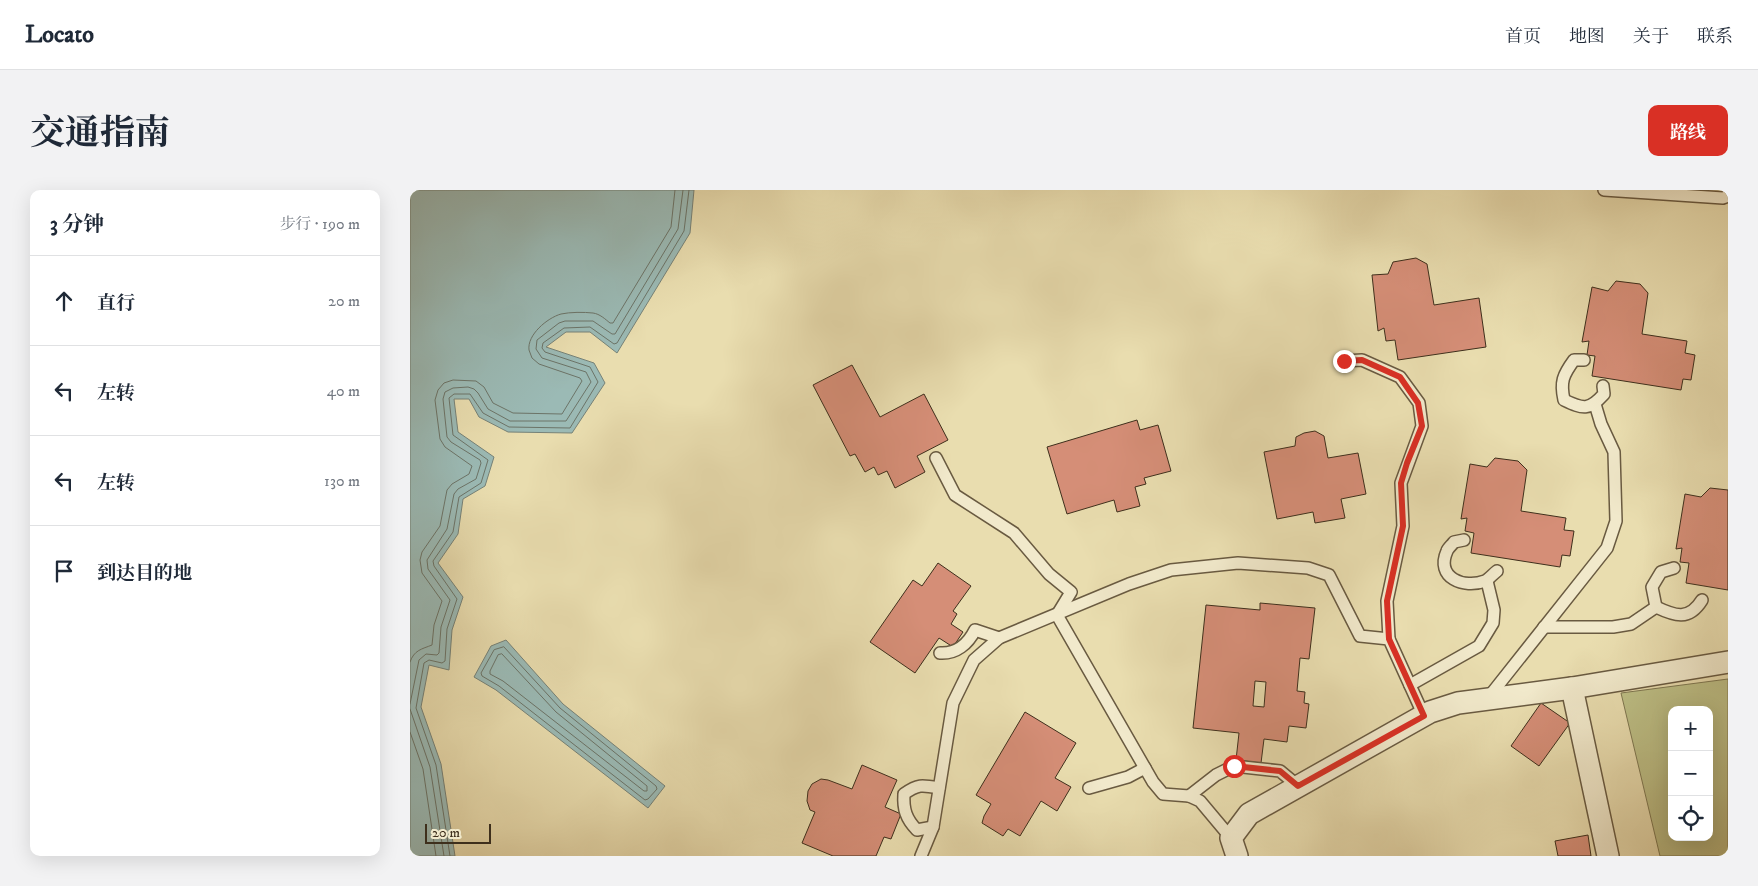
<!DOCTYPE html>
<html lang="zh">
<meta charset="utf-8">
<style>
body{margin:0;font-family:"IM FELL DW Pica","Noto Serif SC",serif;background:#f2f2f3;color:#1f2937}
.controls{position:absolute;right:15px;bottom:15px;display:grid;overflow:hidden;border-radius:10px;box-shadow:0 5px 20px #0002}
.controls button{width:45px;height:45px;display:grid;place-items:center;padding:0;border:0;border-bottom:1px solid #e0e1e3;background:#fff;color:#1f2937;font:25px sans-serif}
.scale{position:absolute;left:15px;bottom:12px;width:66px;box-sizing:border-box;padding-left:5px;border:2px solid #3e2f1c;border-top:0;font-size:14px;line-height:18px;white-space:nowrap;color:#3e2f1c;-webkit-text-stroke:4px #f1e9cb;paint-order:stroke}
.stop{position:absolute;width:15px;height:15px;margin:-11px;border:4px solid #d93025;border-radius:50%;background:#fff}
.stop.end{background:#d93025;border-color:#fff;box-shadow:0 1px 5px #0008}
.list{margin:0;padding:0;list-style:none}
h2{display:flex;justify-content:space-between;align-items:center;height:65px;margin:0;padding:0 20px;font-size:21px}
h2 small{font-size:16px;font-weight:400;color:#747a83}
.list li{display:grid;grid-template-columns:32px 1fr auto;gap:15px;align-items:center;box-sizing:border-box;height:90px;padding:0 20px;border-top:1px solid #e0e1e3}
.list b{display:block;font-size:19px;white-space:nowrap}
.list em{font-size:16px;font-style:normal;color:#747a83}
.icon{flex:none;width:28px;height:28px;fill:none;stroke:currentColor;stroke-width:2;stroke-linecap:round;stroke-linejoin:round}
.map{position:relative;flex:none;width:1318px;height:666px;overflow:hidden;border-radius:10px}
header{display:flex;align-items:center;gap:30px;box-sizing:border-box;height:70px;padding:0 25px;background:#fff;border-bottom:1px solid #e0e1e3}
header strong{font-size:24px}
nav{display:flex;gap:28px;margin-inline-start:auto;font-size:18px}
.intro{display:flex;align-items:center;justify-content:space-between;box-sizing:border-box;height:120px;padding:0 30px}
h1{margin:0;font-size:35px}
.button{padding:12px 22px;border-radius:10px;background:#d93025;color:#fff;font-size:18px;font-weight:700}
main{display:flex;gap:30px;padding:0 30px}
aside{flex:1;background:#fff;border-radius:10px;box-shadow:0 5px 20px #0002}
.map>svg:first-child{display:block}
</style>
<header>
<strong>Locato</strong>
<nav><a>首页</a><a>地图</a><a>关于</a><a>联系</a></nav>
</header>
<div class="intro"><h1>交通指南</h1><a class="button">路线</a></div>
<main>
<aside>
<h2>3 分钟<small>步行 · 190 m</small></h2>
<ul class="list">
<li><svg class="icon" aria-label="ahead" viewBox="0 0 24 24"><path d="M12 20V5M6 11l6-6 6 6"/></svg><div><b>直行</b></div><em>20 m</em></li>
<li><svg class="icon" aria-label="left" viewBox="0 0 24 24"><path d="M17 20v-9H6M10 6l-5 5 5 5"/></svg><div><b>左转</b></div><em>40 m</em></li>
<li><svg class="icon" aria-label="left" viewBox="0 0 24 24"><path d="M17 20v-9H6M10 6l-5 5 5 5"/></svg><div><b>左转</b></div><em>130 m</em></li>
<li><svg class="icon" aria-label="arrive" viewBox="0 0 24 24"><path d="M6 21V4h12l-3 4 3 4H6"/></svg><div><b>到达目的地</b></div></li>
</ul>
</aside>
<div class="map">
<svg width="1318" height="666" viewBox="0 0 1318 666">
<rect width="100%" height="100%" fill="#e9ddaf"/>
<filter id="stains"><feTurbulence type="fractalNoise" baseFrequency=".004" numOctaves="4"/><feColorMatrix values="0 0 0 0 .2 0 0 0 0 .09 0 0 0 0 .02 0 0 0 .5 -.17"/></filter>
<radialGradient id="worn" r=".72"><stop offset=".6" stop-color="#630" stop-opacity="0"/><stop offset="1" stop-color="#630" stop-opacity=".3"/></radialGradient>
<path fill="#bdbf86" stroke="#7e7751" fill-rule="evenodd" d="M1318 489V666H1250L1211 503ZM1262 520H1299V647H1262Z"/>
<g fill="#9bbab5" stroke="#768278">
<path d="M0 0H284L280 43 207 163 180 142H156L136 157 184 173 195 193 162 243 98 242 69 227 59 209H44L48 242 84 267 75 296 53 309 48 344 28 373 53 407 42 440 39 480 19 475 11 517 31 574 45 666H0Z"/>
<path d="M96 450 153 514 255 596 238 618 86 500 64 487 81 456Z"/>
</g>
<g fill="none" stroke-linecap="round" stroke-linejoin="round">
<g stroke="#6c7468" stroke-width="1">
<path d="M94 457 150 518 246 596 247 599 238 609 235 610 89 496 72 486 71 483 84 460Z"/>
<path d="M92 464 146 522 237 596V601H234L93 491 80 484V481L88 465Z"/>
<path d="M0 472C4 460 12 459 22 455L24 435 32 411 12 383 10 370 12 362 30 336 37 300 42 294 59 284 62 276 35 257 30 249 25 210 28 200 34 193 43 190 66 191 74 197 83 213 103 223 152 224 172 191 170 188 129 174 122 168 119 160C117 145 137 128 151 124 160 122 174 122 183 123 190 124 195 129 200 133H203L261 37 265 0"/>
<path d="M0 514 9 470 16 464 27 465 29 463 31 437 40 410 18 379 17 370 37 339 44 304 48 299 66 289 71 273 70 270 41 252 37 247 33 209 35 202 43 198 58 197 64 199 68 203 78 219 100 231H156L181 192 176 182 132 168 126 159 127 150 149 133 155 131H183L202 144H205L268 39 273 0"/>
<path d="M0 519 20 577 34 666"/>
<path d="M0 542 13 579 26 666"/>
<path d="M40 666 26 575 6 518 14 473 19 470 32 473 35 471 37 439 47 409 24 376 23 371 43 342 49 307 71 293 78 270 43 245 39 208 44 204H60L73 223 99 237 160 238 188 192 180 177 135 162 132 158 133 153 154 138 180 137 204 154 207 153 274 41 279 0"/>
</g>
</g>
<g fill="#d58e77" stroke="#3e2f1c" fill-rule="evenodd">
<path d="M1006 68 1017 74 1024 115 1069 108 1076 157 988 170 985 150 976 151 974 138 968 141 962 85 978 84 983 72Z"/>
<path d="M1206 91 1230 94 1238 103 1232 144 1277 151 1275 163 1285 165 1281 190 1273 189 1271 200 1182 186 1185 166 1177 165 1179 151 1172 152 1182 97 1198 101Z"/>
<path d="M442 175 470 227 514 204 538 250 507 266 515 282 485 298 477 281 468 285 464 277 455 282 445 264 440 266 403 195Z"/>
<path d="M727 230 730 240 748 235 761 281 734 288 736 294 725 297 730 316 707 322 704 310 657 324 637 257Z"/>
<path d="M905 241 914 246 918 268 948 263 956 304 931 309 935 328 905 333 903 322 867 329 854 262 885 256 886 247 894 243Z"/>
<path d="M1085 268 1108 271 1117 280 1111 321 1156 328 1154 340 1164 341 1160 366 1152 365 1150 377 1061 363 1064 343 1055 341 1057 328 1051 329 1060 274 1077 277Z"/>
<path d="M1300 298 1318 300V400L1276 393 1279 373 1270 372 1272 358 1266 359 1275 304 1291 307Z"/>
<path d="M528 373 561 396 543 421 547 424 541 434 553 442 543 457 529 448 505 483 460 452 503 390 512 396Z"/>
<path d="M850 413 905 418 899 469 890 468 887 501 895 502 894 513 899 514 896 538 879 536 877 552 854 549 851 573 826 570 829 543 783 538 796 415 850 420ZM845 491 856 492 854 517 843 516Z"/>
<path d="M1131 513 1160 533 1129 576 1101 556Z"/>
<path d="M615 522 666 553 645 588 661 597 647 621 631 611 610 646 598 639 593 646 572 633 574 626 581 614 566 605Z"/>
<path d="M452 575 487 590 475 617 491 624 481 649 474 647 466 666H423L392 653 405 622 400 620 397 611 398 601 402 594 411 589 418 590 442 599Z"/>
<path d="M1178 645 1181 666H1148L1145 651Z"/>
</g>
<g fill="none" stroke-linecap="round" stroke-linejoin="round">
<g stroke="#695a41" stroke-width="14">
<g id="service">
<path d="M1194 0 1313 8 1318 6"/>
<path d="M1174 170H1164C1153 185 1150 192 1154 210 1173 219 1179 221 1194 204L1193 196"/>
<path d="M934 171 952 170 990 187 1009 213 1012 236 991 293 993 336 977 411 979 449"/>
<path d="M526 268 545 305 604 343 639 384 661 402 647 425 743 592 753 604 779 606 790 611 821 648"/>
<path d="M1054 350 1044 352C1042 355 1038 358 1037 361 1025 388 1054 399 1075 391 1079 389 1083 384 1087 381"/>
<path d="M1246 417 1242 397 1251 382 1264 378"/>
<path d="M1134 437H1203L1221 434 1246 417C1265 426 1279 431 1292 410"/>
<path d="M530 463C546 464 558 454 565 440L589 448"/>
<path d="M1000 495 1069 456 1083 433 1084 420 1077 391"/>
<path d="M1078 508 1197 358 1206 331 1204 262 1191 234 1185 214"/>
<path d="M679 598 718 587 735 578"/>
<path d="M779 606 806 585 824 576 870 581 888 596"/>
<path d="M523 637 507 640C496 629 493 619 494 604 508 594 512 595 529 598"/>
<path d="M511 666 523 637 543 513 564 470 589 448 719 394 761 380 828 373 898 378 919 385 950 446 979 449 1014 526"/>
</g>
</g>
<g stroke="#695a41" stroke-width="24">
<g id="minor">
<path d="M827 666 821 648 839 624 1020 522 1048 513 1162 498"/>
<path d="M1198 666 1162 498 1318 472"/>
</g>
</g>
<use href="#service" stroke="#f1e9cb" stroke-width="11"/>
<use href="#minor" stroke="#f1e9cb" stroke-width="21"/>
</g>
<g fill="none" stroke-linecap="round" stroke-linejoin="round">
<path stroke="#d93025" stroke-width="6" d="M824 576 870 581 888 596 1014 526 979 449 977 411 993 336 991 293 997 273 1012 236 1008 213 990 187 952 170 934 171"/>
</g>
<rect width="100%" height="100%" filter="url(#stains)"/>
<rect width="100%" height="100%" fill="url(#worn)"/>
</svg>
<div class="controls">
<button>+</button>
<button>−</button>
<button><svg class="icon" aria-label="locate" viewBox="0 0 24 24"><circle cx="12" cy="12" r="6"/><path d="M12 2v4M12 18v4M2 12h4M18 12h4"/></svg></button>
</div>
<div class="scale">20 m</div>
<div class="stop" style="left:824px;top:576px"></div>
<div class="stop end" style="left:934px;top:171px"></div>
</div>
</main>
